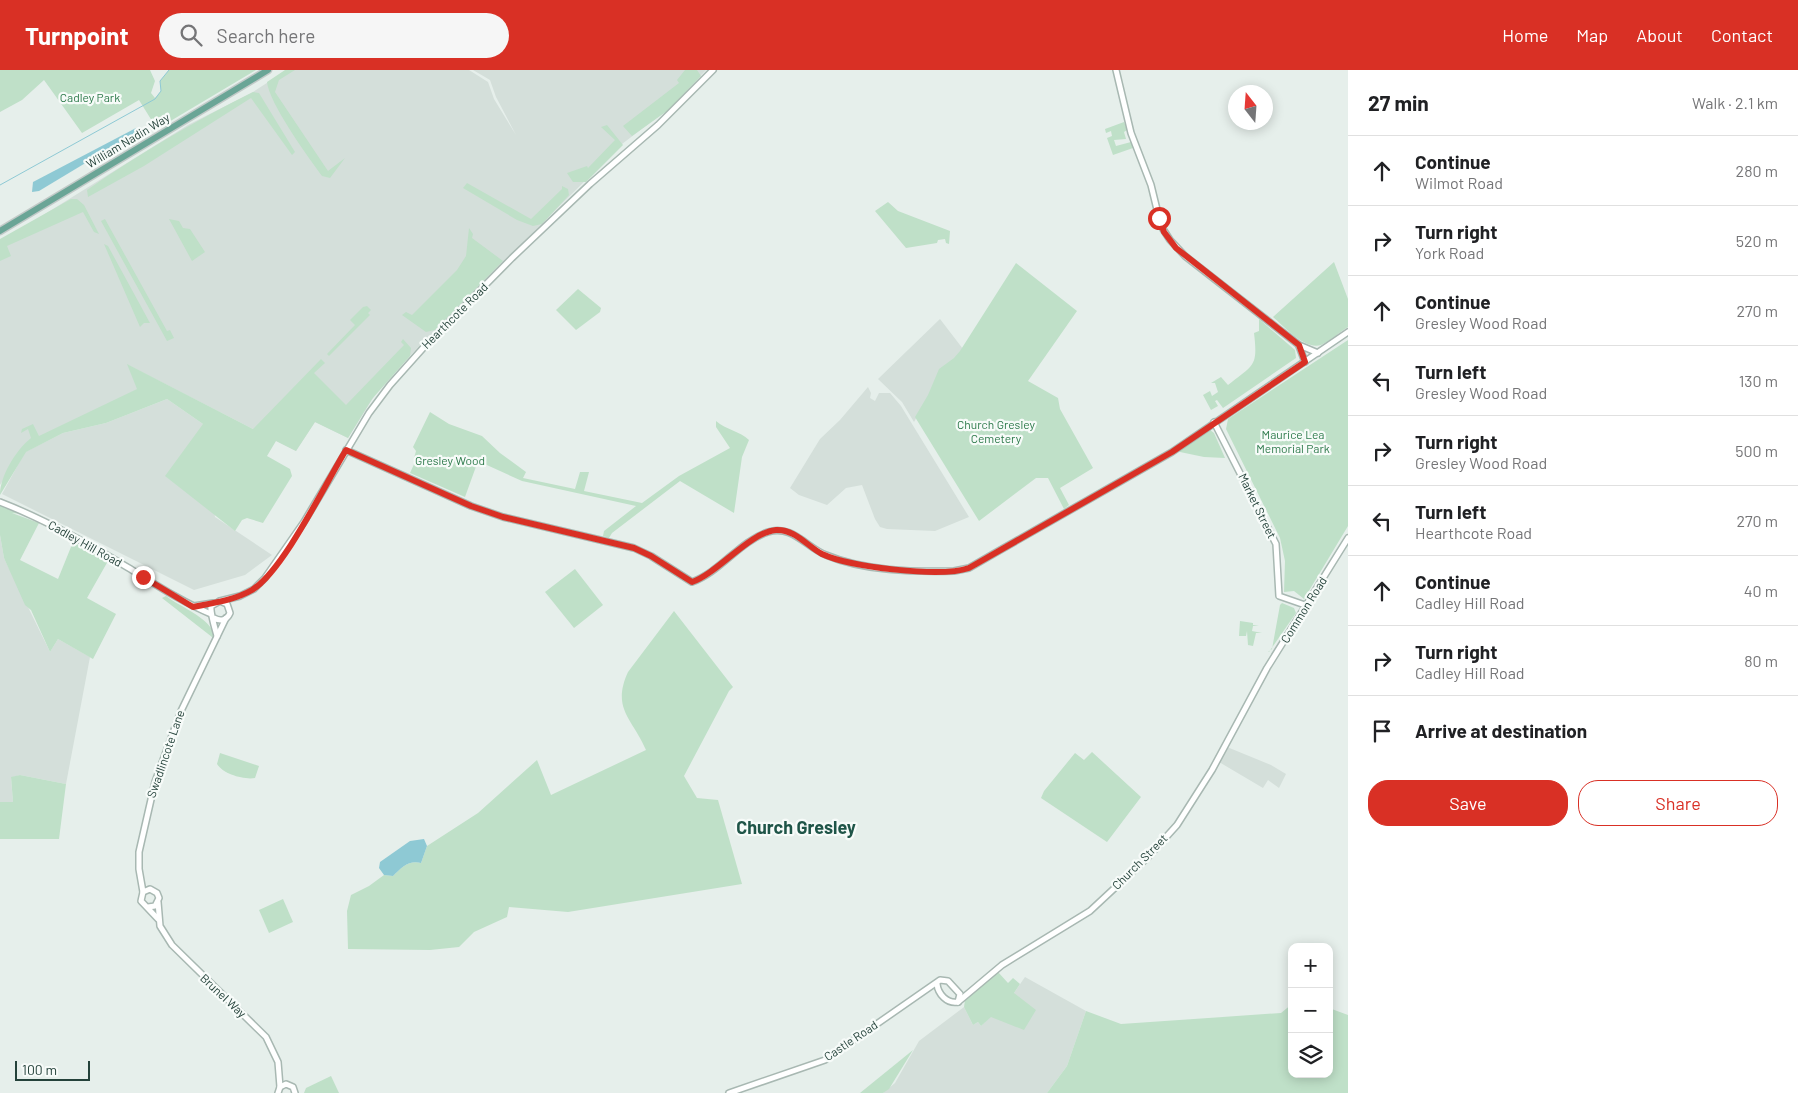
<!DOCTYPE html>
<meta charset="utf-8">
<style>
body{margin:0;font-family:Barlow,sans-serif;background:#f6f6f6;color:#202124}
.controls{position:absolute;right:15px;bottom:15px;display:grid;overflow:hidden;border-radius:10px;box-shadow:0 2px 12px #0003}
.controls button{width:45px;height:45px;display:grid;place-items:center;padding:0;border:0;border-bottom:1px solid #e0e0e0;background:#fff;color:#202124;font:25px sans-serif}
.compass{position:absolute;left:1228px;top:15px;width:45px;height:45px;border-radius:50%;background:#fff;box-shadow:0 2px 12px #0003;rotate:343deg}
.scale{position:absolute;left:15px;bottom:12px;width:75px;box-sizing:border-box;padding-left:5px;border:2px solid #24423a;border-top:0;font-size:14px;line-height:18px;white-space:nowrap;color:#24423a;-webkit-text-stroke:4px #f7fbf9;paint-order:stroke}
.stop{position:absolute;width:15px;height:15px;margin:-11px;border:4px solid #d93025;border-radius:50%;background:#fff}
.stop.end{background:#d93025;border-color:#fff;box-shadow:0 1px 5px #0008}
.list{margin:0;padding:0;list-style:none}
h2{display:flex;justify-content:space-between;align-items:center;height:65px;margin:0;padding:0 20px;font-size:21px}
h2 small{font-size:16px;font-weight:400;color:#757577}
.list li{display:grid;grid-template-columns:32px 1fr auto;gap:15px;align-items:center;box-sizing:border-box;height:70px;padding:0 20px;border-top:1px solid #e0e0e0}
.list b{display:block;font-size:19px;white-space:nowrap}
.list p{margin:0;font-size:16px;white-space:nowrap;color:#757577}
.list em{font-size:16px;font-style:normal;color:#757577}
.actions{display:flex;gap:10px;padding:15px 20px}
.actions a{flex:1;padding:11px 0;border:1px solid #d93025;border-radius:20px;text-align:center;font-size:18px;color:#d93025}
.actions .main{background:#d93025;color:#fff}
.icon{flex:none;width:28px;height:28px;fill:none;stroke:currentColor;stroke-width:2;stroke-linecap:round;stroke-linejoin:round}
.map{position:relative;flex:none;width:1348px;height:1023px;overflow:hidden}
header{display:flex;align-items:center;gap:30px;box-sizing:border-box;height:70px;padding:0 25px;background:#d93025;color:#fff}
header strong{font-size:24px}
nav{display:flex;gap:28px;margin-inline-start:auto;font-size:18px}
.search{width:350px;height:45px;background:#f6f6f6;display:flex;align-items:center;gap:12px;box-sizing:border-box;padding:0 18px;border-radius:28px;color:#757577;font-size:19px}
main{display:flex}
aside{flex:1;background:#fff}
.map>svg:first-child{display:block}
</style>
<header>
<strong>Turnpoint</strong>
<div class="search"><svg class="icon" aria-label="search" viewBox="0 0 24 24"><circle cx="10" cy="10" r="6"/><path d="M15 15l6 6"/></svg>Search here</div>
<nav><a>Home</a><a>Map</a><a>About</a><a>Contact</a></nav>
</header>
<main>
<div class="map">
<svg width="1348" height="1023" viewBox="0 0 1348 1023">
<rect width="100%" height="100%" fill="#e6efeb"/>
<g fill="#d4dfda">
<path d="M287 0H469L488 12 494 29 516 65 496 27 490 10 473 0H706L668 39 622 74 422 273 378 320 348 368 315 352 296 381 128 295 138 319 25 377 0 415V172L188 55 253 22Z"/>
<path d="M940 249 963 279 928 327 914 352 902 332 878 309Z"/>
<path d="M868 317 871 323 870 328 875 331 879 323H890L901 336 969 447 935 461 887 459 880 457 875 449 862 415 846 418 827 435 799 425 790 418 820 369 840 350Z"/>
<path d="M167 329 203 354 215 447 272 485 245 505 194 520 2 424 25 382 63 363 106 353Z"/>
<path d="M0 465 4 488 50 582 58 569 90 587 66 714 20 705 11 708 13 732H0Z"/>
<path d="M1227 677 1271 695 1286 704 1279 718 1268 710 1263 718 1219 692Z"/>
<path d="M1025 907 1086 941 1067 996 1047 1023H883L895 1013 919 971 964 937 973 955 978 952 981 956 1014 923Z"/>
</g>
<g fill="#bfe0c8">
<path d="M0 0H150L155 11 151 23 155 28 161 21 160 11 169 0H256L157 59 139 30 82 63 44 10 22 30 0 42Z"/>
<path d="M285 0H295L279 10 275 22 328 101 345 88 330 108 322 106C308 87 269 33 267 12Z"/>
<path d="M685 0H697L701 6 667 41 632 66 623 56 679 13 677 10Z"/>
<path d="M253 22 259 23 295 82 292 85 251 28 144 96 88 127 87 120C140 83 195 51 253 22Z"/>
<path d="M1124 52 1127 60 1124 62 1126 69 1114 70 1116 76 1131 72 1133 78 1113 85 1107 68 1112 66 1111 61 1106 63 1105 59Z"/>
<path d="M607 55 623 75 586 112H573L567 103 587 96 588 98 615 70 601 57Z"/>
<path d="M467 113 531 149 562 119V116L568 119 569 125 542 154 533 156 517 150 463 118Z"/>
<path d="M71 129H77L84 135 99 164 94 162 83 142 7 176 11 186 0 191V169Z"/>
<path d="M888 132 898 141 950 161 949 174 946 173 945 169 938 170 937 173 906 178 875 141Z"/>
<path d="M105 149 167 261 170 260 174 268 167 271 101 151Z"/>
<path d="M169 149 179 151 183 158 190 159 205 182 192 191Z"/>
<path d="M469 158 473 164 472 168 503 191 435 260 426 262 402 245 406 242 412 245 457 200 466 186Z"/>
<path d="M104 174 108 176 150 253H144L140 257Z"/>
<path d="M1334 192 1348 229V257C1340 262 1330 271 1321 275 1304 280 1284 256 1273 247Z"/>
<path d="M1016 193 1077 241 1028 311 1058 328 1060 339 1093 398 1060 418 1069 435 1064 439 1048 408H1036L979 451 915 347 928 325 939 299 954 288 960 281Z"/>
<path d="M578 219 601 238 600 242 576 260 556 240Z"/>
<path d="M367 236 371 240 368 243 370 245 326 289 329 286 327 284 355 255 350 250 363 237Z"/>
<path d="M1259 249 1295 280 1296 288 1223 338 1217 330 1215 331 1218 336 1211 340 1203 325 1210 321 1212 326 1218 322 1215 313H1211L1221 307 1228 315C1254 294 1258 297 1254 263L1259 261Z"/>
<path d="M403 269 411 278 410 286 372 329 348 368 315 352 296 381 276 371 267 386 290 399 292 406 263 453 247 448 242 450 235 461 165 406 203 354 167 329 106 353 63 363 26 382 0 425C0 406 16 380 31 368L28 359 21 363 22 359 33 354 39 366 137 319 127 294 253 359 321 289 325 293 314 303 346 335 404 275 401 272Z"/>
<path d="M1348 270V456L1304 529 1294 521 1284 522 1285 491 1280 468 1226 359 1228 349Z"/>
<path d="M430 342 449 354 482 366 500 383 526 402 523 408 575 419 580 402H589L584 421 642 433 679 406 730 378 716 357V351C726 360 740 361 749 370L742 387 734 443 680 411 612 463 609 468 603 466 604 461 636 436 522 411 478 391 465 427 410 403 416 390 414 388 416 381 413 377Z"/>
<path d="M1210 360 1214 363 1225 388 1204 387 1180 382V379Z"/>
<path d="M0 435 19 442 22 444 12 443 39 453 20 490 58 509 73 472 108 491 87 528 116 544 93 589 58 569 50 582 31 540 25 535 4 488 0 465Z"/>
<path d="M575 499 603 535 574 558 545 522Z"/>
<path d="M166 526C180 537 216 550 214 569 212 577 204 586 200 593L212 572V567L162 528Z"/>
<path d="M1282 533 1294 538 1296 543 1269 582H1268L1272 579 1280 535Z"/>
<path d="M674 541 733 617 729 621 684 706 697 728 718 730 742 814 568 842 509 837 507 847 474 862 459 877 430 880 348 879 347 841 351 825 369 816 384 805 393 806C402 797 409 790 421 793L427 776 478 743 537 690 551 725 646 680C633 649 611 639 628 602Z"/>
<path d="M1240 551 1253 553V555L1259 556H1253L1252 561 1262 563H1256L1253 576 1248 575 1247 561 1246 566H1239Z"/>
<path d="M1092 682 1141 727 1107 772 1041 728 1044 721 1075 683 1084 690Z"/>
<path d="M220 683 259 696 255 708C244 710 223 704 217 694Z"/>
<path d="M20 705 66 714 59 769H0V732H13L11 707Z"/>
<path d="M283 829 293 852 269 863 259 840Z"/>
<path d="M998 902 1008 913 1013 908 1020 914 1014 923 1036 940 1024 960 991 947 981 956 978 952 973 955 964 937 965 930Z"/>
<path d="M1292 934V1004H1329V938L1348 945V1023H1047L1067 996 1086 941 1121 954 1281 943Z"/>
<path d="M913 980 889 1019 883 1023H860Z"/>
<path d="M331 1006 339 1023H304L306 1018Z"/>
</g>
<g fill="#8ec9d4">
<path d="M136 58 137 62 39 121 32 122 33 112Z"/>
<path d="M424 769 427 776 421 793C409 790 402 797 393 806L384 805 379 798 380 792 410 771Z"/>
</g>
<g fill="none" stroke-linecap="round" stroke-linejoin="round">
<path stroke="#8ec9d4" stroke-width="1" d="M0 115 155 29 161 21 160 11 169 0"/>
<g stroke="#a8b8b2" stroke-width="8">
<g id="tertiary">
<path d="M1116 0 1131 63 1151 115 1161 156 1170 170 1185 186 1299 275 1318 283"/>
<path d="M1299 276 1305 292"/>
<path d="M1214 352 1276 474 1279 526 1305 535"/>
<path d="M346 380 471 436 503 447 634 478 651 486 692 512C720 502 740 471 768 462 792 454 807 478 826 485 864 501 913 502 954 501L969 498 995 483 1172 382 1348 262"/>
<path d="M0 432C44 449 87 473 127 497 155 514 180 531 211 544"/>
<path d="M220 531 240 526 254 519 265 508 304 452 369 343 390 315 424 277 512 188 590 114 658 55 713 0"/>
<path d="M194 536 213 533"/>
<path d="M214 548C221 552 227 550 230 543L227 534 220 531 211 536C210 543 215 558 217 566"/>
<path d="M143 822 139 799V782L155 712 181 641 226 548"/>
<path d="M158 832 160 856 172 875 266 967 278 992 280 1017"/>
<path d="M148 837 155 836 159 828 157 823 150 819 143 822 141 831 158 849"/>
<path d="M937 914C938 924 947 934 958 932"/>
<path d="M958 932 1002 895 1090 841 1148 787 1177 755 1212 700 1267 598 1348 468"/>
<path d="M278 1023 280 1017 286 1014 293 1017 295 1023"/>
<path d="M729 1023 825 990 940 910 948 911 960 924 958 932"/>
</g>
</g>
<g stroke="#c2cac8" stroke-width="9">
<path id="primary" d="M0 161 268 0"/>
</g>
<use href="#tertiary" stroke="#fff" stroke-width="5"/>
<use href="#primary" stroke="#6aa596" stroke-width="6"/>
</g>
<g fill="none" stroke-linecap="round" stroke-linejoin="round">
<path stroke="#d93025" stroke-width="6" d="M143 507 193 537C213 533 235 530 252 520 284 500 325 414 346 380L471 436 503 447 634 478 651 486 692 512C718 503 750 462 776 460 795 459 807 476 822 484 850 497 940 508 969 498L1172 382 1305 292 1299 275 1176 178 1164 162 1159 148"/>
</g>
<g text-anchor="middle" stroke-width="4.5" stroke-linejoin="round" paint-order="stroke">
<g font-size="12" fill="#2d7a4b" stroke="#f7fbf9">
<text x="90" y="32">Cadley Park</text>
<text x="996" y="359">Church Gresley<tspan x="996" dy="14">Cemetery</tspan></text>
<text x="1293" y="369">Maurice Lea<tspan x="1293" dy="14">Memorial Park</tspan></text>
<text x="450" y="395">Gresley Wood</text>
</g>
<g font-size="12" fill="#24423a" stroke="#f7fbf9">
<text transform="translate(128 71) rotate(-31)" y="4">William Nadin Way</text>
<text transform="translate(455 246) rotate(-45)" y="4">Hearthcote Road</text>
<text transform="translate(1257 436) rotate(64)" y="4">Market Street</text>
<text transform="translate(85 474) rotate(29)" y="4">Cadley Hill Road</text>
<text transform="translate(1304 540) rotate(-58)" y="4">Common Road</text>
<text transform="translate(166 684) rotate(-71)" y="4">Swadlincote Lane</text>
<text transform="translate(1140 792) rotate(-45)" y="4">Church Street</text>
<text transform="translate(223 926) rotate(43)" y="4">Brunel Way</text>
<text transform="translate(851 971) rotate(-34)" y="4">Castle Road</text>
</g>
<g font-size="18" font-weight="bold" fill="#1f5548" stroke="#f7fbf9">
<text x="796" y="764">Church Gresley</text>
</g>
</g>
</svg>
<div class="controls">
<button>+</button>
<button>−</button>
<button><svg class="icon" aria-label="layers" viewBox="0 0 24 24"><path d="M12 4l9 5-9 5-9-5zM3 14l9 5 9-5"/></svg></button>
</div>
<svg class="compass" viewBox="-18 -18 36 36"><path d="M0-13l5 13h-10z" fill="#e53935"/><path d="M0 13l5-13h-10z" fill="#757577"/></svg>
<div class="scale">100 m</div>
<div class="stop" style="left:1159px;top:148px"></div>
<div class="stop end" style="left:143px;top:507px"></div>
</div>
<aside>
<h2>27 min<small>Walk · 2.1 km</small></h2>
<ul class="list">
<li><svg class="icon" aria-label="ahead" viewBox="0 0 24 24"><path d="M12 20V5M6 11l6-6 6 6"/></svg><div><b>Continue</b><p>Wilmot Road</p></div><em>280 m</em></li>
<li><svg class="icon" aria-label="right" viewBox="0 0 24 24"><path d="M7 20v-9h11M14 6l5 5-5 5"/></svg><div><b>Turn right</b><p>York Road</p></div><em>520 m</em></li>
<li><svg class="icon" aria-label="ahead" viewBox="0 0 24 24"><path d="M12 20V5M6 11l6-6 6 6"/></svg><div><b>Continue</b><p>Gresley Wood Road</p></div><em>270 m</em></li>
<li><svg class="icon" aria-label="left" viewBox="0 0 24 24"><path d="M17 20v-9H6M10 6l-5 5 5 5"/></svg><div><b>Turn left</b><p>Gresley Wood Road</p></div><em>130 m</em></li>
<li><svg class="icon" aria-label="right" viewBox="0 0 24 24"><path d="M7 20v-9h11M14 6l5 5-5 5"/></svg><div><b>Turn right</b><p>Gresley Wood Road</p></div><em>500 m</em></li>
<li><svg class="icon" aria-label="left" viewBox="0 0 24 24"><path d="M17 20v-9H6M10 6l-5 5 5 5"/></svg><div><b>Turn left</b><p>Hearthcote Road</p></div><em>270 m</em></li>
<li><svg class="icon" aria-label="ahead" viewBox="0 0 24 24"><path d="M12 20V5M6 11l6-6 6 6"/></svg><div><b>Continue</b><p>Cadley Hill Road</p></div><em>40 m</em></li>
<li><svg class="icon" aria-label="right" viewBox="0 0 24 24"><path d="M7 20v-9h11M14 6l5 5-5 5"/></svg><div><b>Turn right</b><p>Cadley Hill Road</p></div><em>80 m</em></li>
<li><svg class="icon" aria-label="arrive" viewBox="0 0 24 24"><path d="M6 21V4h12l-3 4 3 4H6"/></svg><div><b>Arrive at destination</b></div></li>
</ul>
<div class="actions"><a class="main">Save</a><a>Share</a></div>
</aside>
</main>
